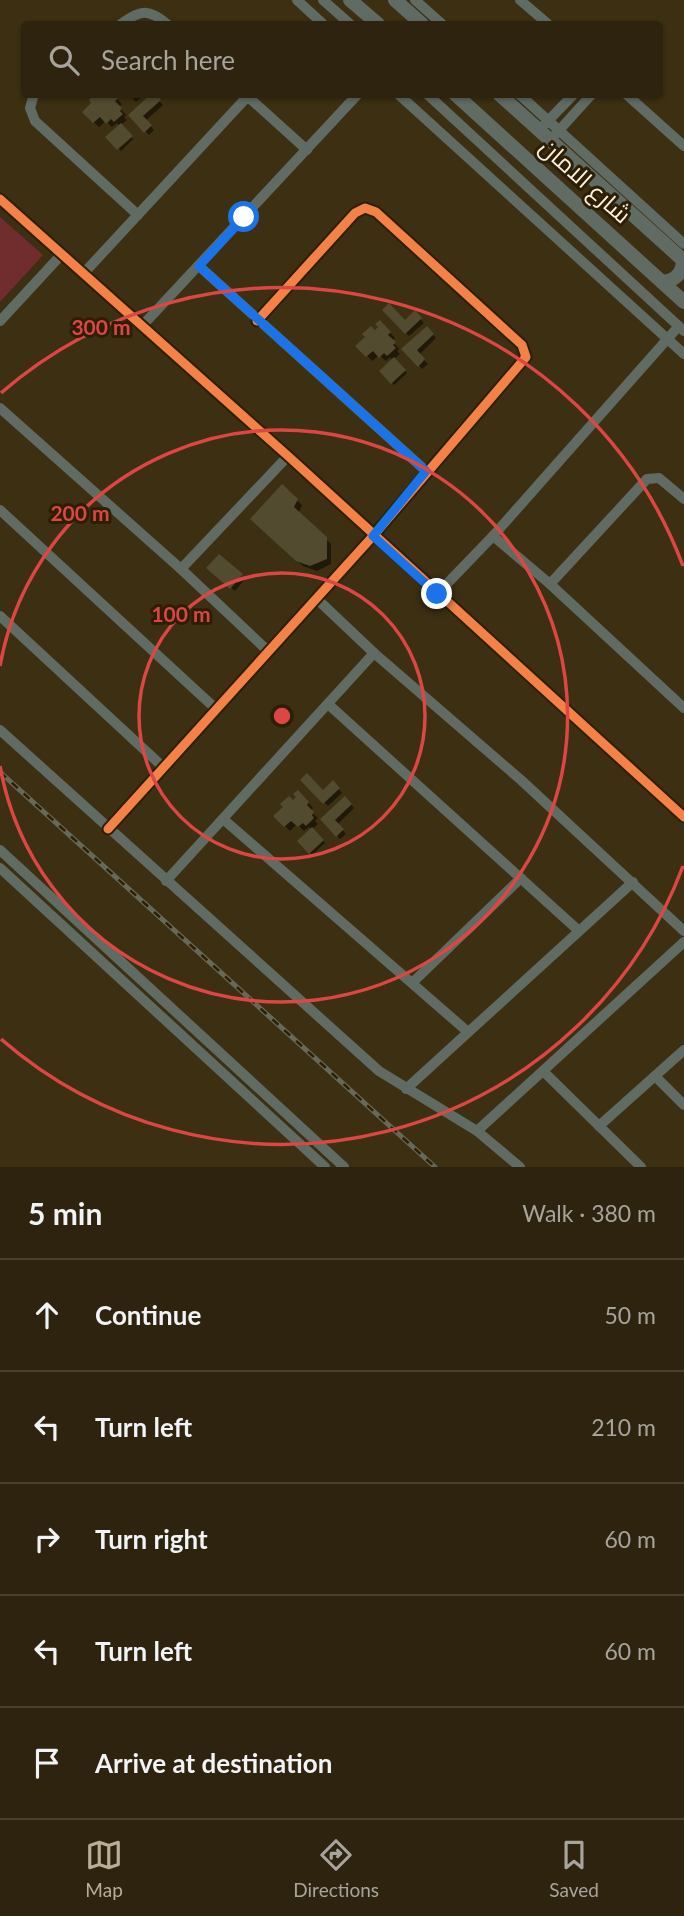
<!DOCTYPE html>
<meta charset="utf-8">
<style>
body{margin:0;font-family:Lato,Cairo,sans-serif;background:#352b17;color:#f1f3f6}
.stop{position:absolute;width:21px;height:21px;margin:-16px;border:5px solid #1a73e8;border-radius:50%;background:#fff}
.stop.end{background:#1a73e8;border-color:#fff;box-shadow:0 2px 7px #0008}
.list{margin:0;padding:0;list-style:none}
h2{display:flex;justify-content:space-between;align-items:center;height:91px;margin:0;padding:0 28px;font-size:30px}
h2 small{font-size:23px;font-weight:400;color:#a7a49e}
.list li{display:grid;grid-template-columns:46px 1fr auto;gap:21px;align-items:center;box-sizing:border-box;height:112px;padding:0 28px;border-top:2px solid #48402e}
.list b{display:block;font-size:26px;white-space:nowrap}
.list em{font-size:23px;font-style:normal;color:#a7a49e}
.icon{flex:none;width:38px;height:38px;fill:none;stroke:currentColor;stroke-width:2;stroke-linecap:round;stroke-linejoin:round}
.map{position:relative;flex:none;width:684px;height:1167px;overflow:hidden}
.search{position:absolute;background:#2d230e;box-shadow:0 2px 5px #0004;left:21px;right:21px;top:21px;height:77px;display:flex;align-items:center;gap:18px;box-sizing:border-box;padding:0 24px;border-radius:7px;color:#a7a49e;font-size:26px}
.sheet{height:651px;background:#2d230e}
nav{display:flex;justify-content:space-around;align-items:center;box-sizing:border-box;height:98px;border-top:2px solid #48402e;background:#2d230e;font-size:19px;color:#a7a49e}
nav a{display:grid;justify-items:center;gap:4px}
nav .on{color:#b9ae97}
.map>svg:first-child{display:block}
</style>
<div class="map">
<svg width="684" height="1167" viewBox="0 0 684 1167">
<rect width="100%" height="100%" fill="#3c2f12"/>
<path fill="#712c2d" d="M0 217 43 255 0 302Z"/>
<g fill="#0007">
<path d="M112 94 122 104 119 107 126 115 124 117 127 120 121 125 133 139 121 151 108 137 120 126 117 123 112 127 106 121 99 127 84 112Z"/>
<path d="M129 94H145L136 102Z"/>
<path d="M153 94 163 105 145 121 154 130 149 135 131 116Z"/>
<path d="M384 310 405 322 415 313 424 323 409 336Z"/>
<path d="M380 322 395 338 392 341 399 349 397 351 400 354 394 359 407 373 394 385 381 371 393 360 390 357 386 361 379 355 372 361 358 346 380 327Z"/>
<path d="M427 328 436 338 419 355 428 364 422 369 404 350Z"/>
<path d="M282 487 302 505 298 514 331 544V564L317 571 303 566 252 519Z"/>
<path d="M212 572 241 576 245 579 235 591Z"/>
<path d="M303 780 323 792 333 783 342 793 328 806Z"/>
<path d="M298 792 313 808 310 811 318 818 315 821 318 824 312 829 325 843 312 855 299 841 312 830 309 827 304 831 297 824 290 831 276 816 299 797Z"/>
<path d="M345 798 354 808 337 825 346 834 340 839 322 820Z"/>
</g>
<g fill="#534b30">
<path d="M95 94H114L118 98 115 101 122 108 120 111 123 114 114 122 111 119 106 124 100 117 93 123 82 112 91 103 89 100Z"/>
<path d="M151 94H156L161 100 143 116 152 125 144 133 128 115Z"/>
<path d="M121 123 133 136 117 150 105 137Z"/>
<path d="M389 303 405 320 415 310 422 318 405 334 382 310Z"/>
<path d="M380 320 391 332 388 335 396 342 393 345 396 348 387 356 384 353 379 358 373 351 366 357 355 346 365 337 362 334 371 326 375 330 378 327 375 324Z"/>
<path d="M427 326 434 334 417 350 425 359 418 367 401 349Z"/>
<path d="M394 357 406 370 391 384 379 371Z"/>
<path d="M282 484 298 499 294 507 327 537V559L310 566 296 561 250 519Z"/>
<path d="M219 554 243 574 230 589 206 568Z"/>
<path d="M307 773 323 790 333 780 340 788 323 804 300 780Z"/>
<path d="M298 790 309 802 307 805 314 812 312 815 314 818 306 826 303 823 298 827 291 821 284 827 273 816 283 807 280 804 289 796 293 800 296 797 293 794Z"/>
<path d="M345 796 352 804 335 820 344 829 336 837 320 819Z"/>
<path d="M312 827 324 840 309 854 297 841Z"/>
</g>
<g fill="none" stroke-linecap="round" stroke-linejoin="round">
<g stroke="#606b64" stroke-width="10">
<path d="M297 0 323 24"/>
<path d="M323 0 350 24"/>
<path d="M415 0 442 24"/>
<path d="M520 0 548 24"/>
<path d="M121 24C140 10 148 8 167 24"/>
<path d="M34 94 30 108 35 121 138 215"/>
<path d="M245 94 307 150"/>
<path d="M398 94 684 354"/>
<path d="M427 94 684 331"/>
<path d="M519 94 684 244"/>
<path d="M626 94 684 146"/>
<path d="M544 125 574 94"/>
<path d="M554 136 592 94"/>
<path d="M0 199 288 456 684 817"/>
<path d="M199 266 426 471"/>
<path d="M83 274 247 97"/>
<path d="M0 321 61 255"/>
<path d="M142 326 358 94"/>
<path d="M0 408 181 569 268 651"/>
<path d="M0 510 216 709"/>
<path d="M493 536 550 584 684 708"/>
<path d="M181 569 288 456"/>
<path d="M550 584 647 479 659 478 684 499"/>
<path d="M437 594 493 536 678 327"/>
<path d="M317 599 374 653 521 780 684 931"/>
<path d="M0 616 163 767"/>
<path d="M328 704 579 931"/>
<path d="M0 730 379 1071 477 1131 520 1167"/>
<path d="M223 819 468 1032"/>
<path d="M108 829 373 536 526 357 522 345 376 212 365 208 355 213 257 321"/>
<path d="M0 850 344 1167"/>
<path d="M0 868 325 1167"/>
<path d="M166 881 374 653"/>
<path d="M412 983 521 878"/>
<path d="M543 1071 641 1167"/>
<path d="M655 1076 684 1105"/>
<path d="M406 1089 633 882"/>
<path d="M599 1126 684 1050"/>
<path d="M477 1131 684 942"/>
</g>
<g stroke="#606b64" stroke-width="14">
<path d="M350 0 378 24"/>
<path d="M395 0 422 24"/>
<path d="M455 94 684 302"/>
<path d="M499 94 684 261"/>
<path d="M662 282C675 281 683 273 683 260"/>
</g>
<g stroke="#666859" stroke-width="5">
<path id="rail" d="M0 772 435 1167"/>
</g>
<use href="#rail" stroke="#2d1f05" stroke-width="2.5" stroke-dasharray="8" stroke-linecap="butt"/>
<g stroke="#2d1f05" stroke-width="13">
<g id="cycleway">
<path d="M0 199 288 456 684 817"/>
<path d="M108 829 373 536 526 357 522 345 376 212 365 208 355 213 257 321"/>
</g>
</g>
<use href="#cycleway" stroke="#f48246" stroke-width="9"/>
</g>
<g fill="none" stroke-linecap="round" stroke-linejoin="round">
<path stroke="#1a73e8" stroke-width="9" d="M244 217 199 266 426 471 373 536 437 594"/>
</g>
<g fill="none" stroke="#dc4643" stroke-width="3.5">
<circle cx="282" cy="716" r="143"/>
<path d="M0 666A286 286 0 1 1 0 766"/>
<path d="M683 866A428 428 0 0 1 1 1039M1 393A428 428 0 0 1 683 566"/>
</g>
<g text-anchor="middle" stroke-width="6" stroke-linejoin="round" paint-order="stroke">
<g font-size="24" fill="#fdf2df" stroke="#2d1f05">
<text transform="translate(585 181) rotate(42)" y="8">شارع الامان</text>
</g>
</g>
<circle cx="282" cy="716" r="10" fill="#dc4643" stroke="#2d1f05" stroke-width="3.5"/>
<g font-size="21" text-anchor="middle" font-weight="bold" fill="#dc4643" stroke="#2d1f05" stroke-width="6" stroke-linejoin="round" paint-order="stroke">
<text x="101" y="335">300 m</text>
<text x="80" y="521">200 m</text>
<text x="181" y="622">100 m</text>
</g>
</svg>
<div class="stop" style="left:244px;top:217px"></div>
<div class="stop end" style="left:437px;top:594px"></div>
<div class="search"><svg class="icon" aria-label="search" viewBox="0 0 24 24"><circle cx="10" cy="10" r="6"/><path d="M15 15l6 6"/></svg>Search here</div>
</div>
<section class="sheet">
<h2>5 min<small>Walk · 380 m</small></h2>
<ul class="list">
<li><svg class="icon" aria-label="ahead" viewBox="0 0 24 24"><path d="M12 20V5M6 11l6-6 6 6"/></svg><div><b>Continue</b></div><em>50 m</em></li>
<li><svg class="icon" aria-label="left" viewBox="0 0 24 24"><path d="M17 20v-9H6M10 6l-5 5 5 5"/></svg><div><b>Turn left</b></div><em>210 m</em></li>
<li><svg class="icon" aria-label="right" viewBox="0 0 24 24"><path d="M7 20v-9h11M14 6l5 5-5 5"/></svg><div><b>Turn right</b></div><em>60 m</em></li>
<li><svg class="icon" aria-label="left" viewBox="0 0 24 24"><path d="M17 20v-9H6M10 6l-5 5 5 5"/></svg><div><b>Turn left</b></div><em>60 m</em></li>
<li><svg class="icon" aria-label="arrive" viewBox="0 0 24 24"><path d="M6 21V4h12l-3 4 3 4H6"/></svg><div><b>Arrive at destination</b></div></li>
</ul>
</section>
<nav>
<a class="on"><svg class="icon" aria-label="map" viewBox="0 0 24 24"><path d="M3 6l6-2 6 2 6-2v14l-6 2-6-2-6 2zM9 4v14M15 6v14"/></svg>Map</a>
<a><svg class="icon" aria-label="directions" viewBox="0 0 24 24"><path d="M12 3l9 9-9 9-9-9zM9 14v-3h6M13 9l2 2-2 2"/></svg>Directions</a>
<a><svg class="icon" aria-label="saved" viewBox="0 0 24 24"><path d="M7 4h10v16l-5-4-5 4z"/></svg>Saved</a>
</nav>
